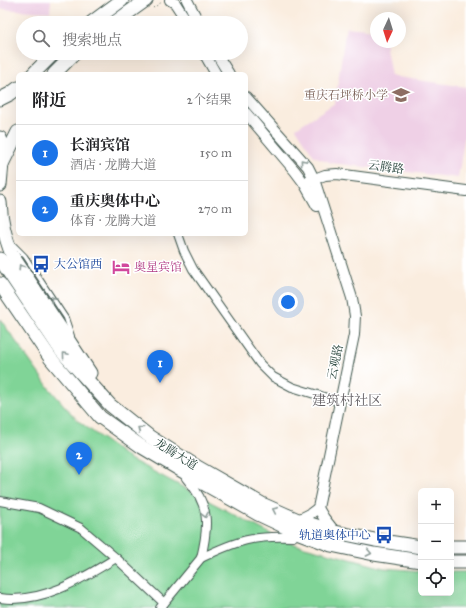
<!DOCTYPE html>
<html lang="zh">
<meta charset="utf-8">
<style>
body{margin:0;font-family:"IM FELL Great Primer","Noto Serif SC",serif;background:#f2f2f2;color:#202124}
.controls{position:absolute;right:12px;bottom:12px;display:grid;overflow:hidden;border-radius:6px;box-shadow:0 4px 16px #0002}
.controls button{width:36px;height:36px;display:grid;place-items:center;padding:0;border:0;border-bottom:1px solid #e0e0e0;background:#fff;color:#202124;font:20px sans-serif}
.compass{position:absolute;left:370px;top:12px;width:36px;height:36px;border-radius:50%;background:#fff;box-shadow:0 4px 16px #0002;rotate:184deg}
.you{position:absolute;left:288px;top:302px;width:14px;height:14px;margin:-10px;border:3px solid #fff;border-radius:50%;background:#1a73e8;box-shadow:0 0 0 6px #1a73e833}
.badge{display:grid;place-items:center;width:26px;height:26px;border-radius:50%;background:#1a73e8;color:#fff;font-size:13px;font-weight:700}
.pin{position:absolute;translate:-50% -33px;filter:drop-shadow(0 1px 2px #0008)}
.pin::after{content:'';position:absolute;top:21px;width:14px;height:12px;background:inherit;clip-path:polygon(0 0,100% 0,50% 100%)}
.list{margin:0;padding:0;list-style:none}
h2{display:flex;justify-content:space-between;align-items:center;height:52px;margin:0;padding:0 16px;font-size:17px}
h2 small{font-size:13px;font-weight:400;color:#757577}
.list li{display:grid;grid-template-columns:26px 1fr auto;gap:12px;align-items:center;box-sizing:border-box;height:56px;padding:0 16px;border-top:1px solid #e0e0e0}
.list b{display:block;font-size:15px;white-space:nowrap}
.list p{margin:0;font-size:13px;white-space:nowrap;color:#757577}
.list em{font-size:13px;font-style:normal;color:#757577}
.icon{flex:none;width:22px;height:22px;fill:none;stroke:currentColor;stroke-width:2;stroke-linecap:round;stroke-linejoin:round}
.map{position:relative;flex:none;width:466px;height:608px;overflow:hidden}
.search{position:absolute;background:#fff;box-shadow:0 4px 16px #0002;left:16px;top:16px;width:232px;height:44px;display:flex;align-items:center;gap:10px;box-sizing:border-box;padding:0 14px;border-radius:22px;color:#757577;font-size:15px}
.panel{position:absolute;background:#fff;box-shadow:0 4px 16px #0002;left:16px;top:72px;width:232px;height:164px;border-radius:6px}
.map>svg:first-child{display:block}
</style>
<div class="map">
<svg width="466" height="608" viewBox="0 0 466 608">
<rect width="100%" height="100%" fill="#fff"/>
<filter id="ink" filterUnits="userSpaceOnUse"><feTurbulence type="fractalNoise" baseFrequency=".025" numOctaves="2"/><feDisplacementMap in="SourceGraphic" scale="8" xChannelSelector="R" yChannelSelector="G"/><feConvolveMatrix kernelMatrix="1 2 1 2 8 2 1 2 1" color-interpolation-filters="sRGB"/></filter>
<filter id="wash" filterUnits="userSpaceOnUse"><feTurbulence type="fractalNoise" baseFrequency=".012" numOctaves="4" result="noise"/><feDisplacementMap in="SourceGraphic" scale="16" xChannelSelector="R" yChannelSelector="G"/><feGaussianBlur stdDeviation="0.9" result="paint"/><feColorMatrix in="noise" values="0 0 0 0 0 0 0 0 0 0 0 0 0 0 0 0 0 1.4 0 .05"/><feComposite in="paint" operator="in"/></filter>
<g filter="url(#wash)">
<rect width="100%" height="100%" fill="#faeddf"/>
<g fill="#efd0e6">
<path d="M0 0H51L50 12 0 9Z"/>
<path d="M346 27 376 30V42H385L391 76 466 87V127L458 178 332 163 314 156 296 128 335 103Z"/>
</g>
<path fill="#80d497" stroke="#508866" d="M0 319 49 388 77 420 128 458 286 542 384 568 421 571V593H451V572H466V608H0Z"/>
</g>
<g filter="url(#ink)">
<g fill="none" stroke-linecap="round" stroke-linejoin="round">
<g stroke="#40574e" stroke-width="6">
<path id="service" d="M11 242 25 256 66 318 72 336"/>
</g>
<g stroke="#40574e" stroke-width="10">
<g id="minor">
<path d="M178 234 184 251 193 269 260 364 273 377 292 387 340 402"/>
<path d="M186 478C210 504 209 525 201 558 236 541 254 535 293 537"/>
<path d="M0 501 39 508 81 528 116 558 164 603"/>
<path d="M0 598C42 604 82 579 116 558"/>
<path d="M160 608 201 558"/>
</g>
</g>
<g stroke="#40574e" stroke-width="12">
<g id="tertiary">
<path d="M170 0 175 3 188 23"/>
<path d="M187 0 199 23"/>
<path d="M204 53 216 74"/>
<path d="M216 53 229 74"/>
<path d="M246 97 308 167 314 179 352 298 355 316 354 335 318 508"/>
<path d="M246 113 295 171 304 183 317 206"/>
<path d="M304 183 325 175 337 174 466 191"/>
<path d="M298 520 310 514 318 508 324 518 335 532"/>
</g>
</g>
<g stroke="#40574e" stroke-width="15">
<g id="primary">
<path d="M91 23 122 0"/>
<path d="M114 23 146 0"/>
<path d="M33 74 54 53"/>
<path d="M54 74 75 53"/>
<path d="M0 99 10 94 18 88"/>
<path d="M0 138 3 146 2 161"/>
<path d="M0 168 18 132"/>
</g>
</g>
<g stroke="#40574e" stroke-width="15">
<g id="trunk">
<path d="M0 185 2 163"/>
<path d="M0 202C1 222 5 236 12 255L90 373"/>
<path d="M0 259 62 352 110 405 150 437 199 468 262 504 298 520 335 532 375 540 421 547"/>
<path d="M0 284 51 359 100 417 142 447 194 478 258 514 294 531 331 545 374 554 421 561"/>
<path d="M451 547H466"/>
<path d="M451 562H466"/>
</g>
</g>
<path stroke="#40574e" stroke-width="1" stroke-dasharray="1 3" stroke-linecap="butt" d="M153 8 162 2"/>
<use href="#service" stroke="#fff" stroke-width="4"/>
<use href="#minor" stroke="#fff" stroke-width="8"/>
<use href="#tertiary" stroke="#fff" stroke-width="10"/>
<use href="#primary" stroke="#fff" stroke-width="13"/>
<use href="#trunk" stroke="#fff" stroke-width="13"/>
</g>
<defs><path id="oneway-chevron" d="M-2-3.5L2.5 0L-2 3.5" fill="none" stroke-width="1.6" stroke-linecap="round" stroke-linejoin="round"/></defs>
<g stroke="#8f9e9a">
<use href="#oneway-chevron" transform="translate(303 162) rotate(-131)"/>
<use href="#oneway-chevron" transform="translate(21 267) rotate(-123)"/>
<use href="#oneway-chevron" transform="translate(53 299) rotate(-123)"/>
<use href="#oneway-chevron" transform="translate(65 355) rotate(-130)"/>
<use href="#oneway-chevron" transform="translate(140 429) rotate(-141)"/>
<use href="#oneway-chevron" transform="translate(275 510) rotate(-156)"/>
<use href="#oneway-chevron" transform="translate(205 515) rotate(78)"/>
<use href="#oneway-chevron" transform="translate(369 553) rotate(11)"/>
</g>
</g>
<defs>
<g id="school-bare" transform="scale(1.38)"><path d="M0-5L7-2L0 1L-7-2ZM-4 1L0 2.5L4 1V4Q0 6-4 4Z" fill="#8d6e63" stroke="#fff" stroke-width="2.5" paint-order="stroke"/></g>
<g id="bus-bare" transform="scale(1.38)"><path d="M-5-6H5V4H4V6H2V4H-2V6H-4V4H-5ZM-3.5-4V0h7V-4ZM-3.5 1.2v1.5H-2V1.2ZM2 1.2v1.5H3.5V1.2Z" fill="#1a4fb4" stroke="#fff" stroke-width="2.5" paint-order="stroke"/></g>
<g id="hotel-bare" transform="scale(1.38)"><path d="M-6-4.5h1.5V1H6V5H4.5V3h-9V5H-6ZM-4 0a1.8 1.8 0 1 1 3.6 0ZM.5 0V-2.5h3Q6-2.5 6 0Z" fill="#d1479c" stroke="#fff" stroke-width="2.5" paint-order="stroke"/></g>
</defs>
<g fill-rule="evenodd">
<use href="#school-bare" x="401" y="95"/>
<use href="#bus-bare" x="41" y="264"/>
<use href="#hotel-bare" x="121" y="267"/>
<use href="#bus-bare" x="384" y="535"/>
</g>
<g text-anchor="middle" stroke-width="3" stroke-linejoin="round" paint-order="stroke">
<g font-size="12" fill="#785e54" stroke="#fff" text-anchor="end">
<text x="388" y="99">重庆石坪桥小学</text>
</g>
<g font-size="12" fill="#1f3d34" stroke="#fff">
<text transform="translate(386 167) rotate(8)" y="4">云腾路</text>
<text transform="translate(335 362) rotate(-78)" y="4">云观路</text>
<text transform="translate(176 454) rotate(32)" y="4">龙腾大道</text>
</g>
<g font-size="12" fill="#164399" stroke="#fff" text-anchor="start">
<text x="54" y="268">大公馆西</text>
<text x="371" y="539" text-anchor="end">轨道奥体中心</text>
</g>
<g font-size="12" fill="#b23c85" stroke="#fff" text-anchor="start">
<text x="134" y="271">奥星宾馆</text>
</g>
<g font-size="14" fill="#656165" stroke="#fff">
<text x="347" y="405">建筑村社区</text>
</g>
</g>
</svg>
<div class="controls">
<button>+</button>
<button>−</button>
<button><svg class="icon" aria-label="locate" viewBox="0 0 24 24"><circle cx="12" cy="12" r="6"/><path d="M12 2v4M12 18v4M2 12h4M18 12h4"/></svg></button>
</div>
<svg class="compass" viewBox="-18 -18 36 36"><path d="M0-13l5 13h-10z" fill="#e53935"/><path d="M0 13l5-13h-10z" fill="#757577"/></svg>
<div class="you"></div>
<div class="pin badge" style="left:160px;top:383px">1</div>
<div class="pin badge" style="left:79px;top:475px">2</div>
<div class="search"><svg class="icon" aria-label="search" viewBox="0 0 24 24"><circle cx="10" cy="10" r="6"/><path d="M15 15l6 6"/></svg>搜索地点</div>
<section class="panel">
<h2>附近<small>2个结果</small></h2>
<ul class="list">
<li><span class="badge">1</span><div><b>长润宾馆</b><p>酒店 · 龙腾大道</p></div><em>150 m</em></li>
<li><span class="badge">2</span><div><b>重庆奥体中心</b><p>体育 · 龙腾大道</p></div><em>270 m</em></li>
</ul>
</section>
</div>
